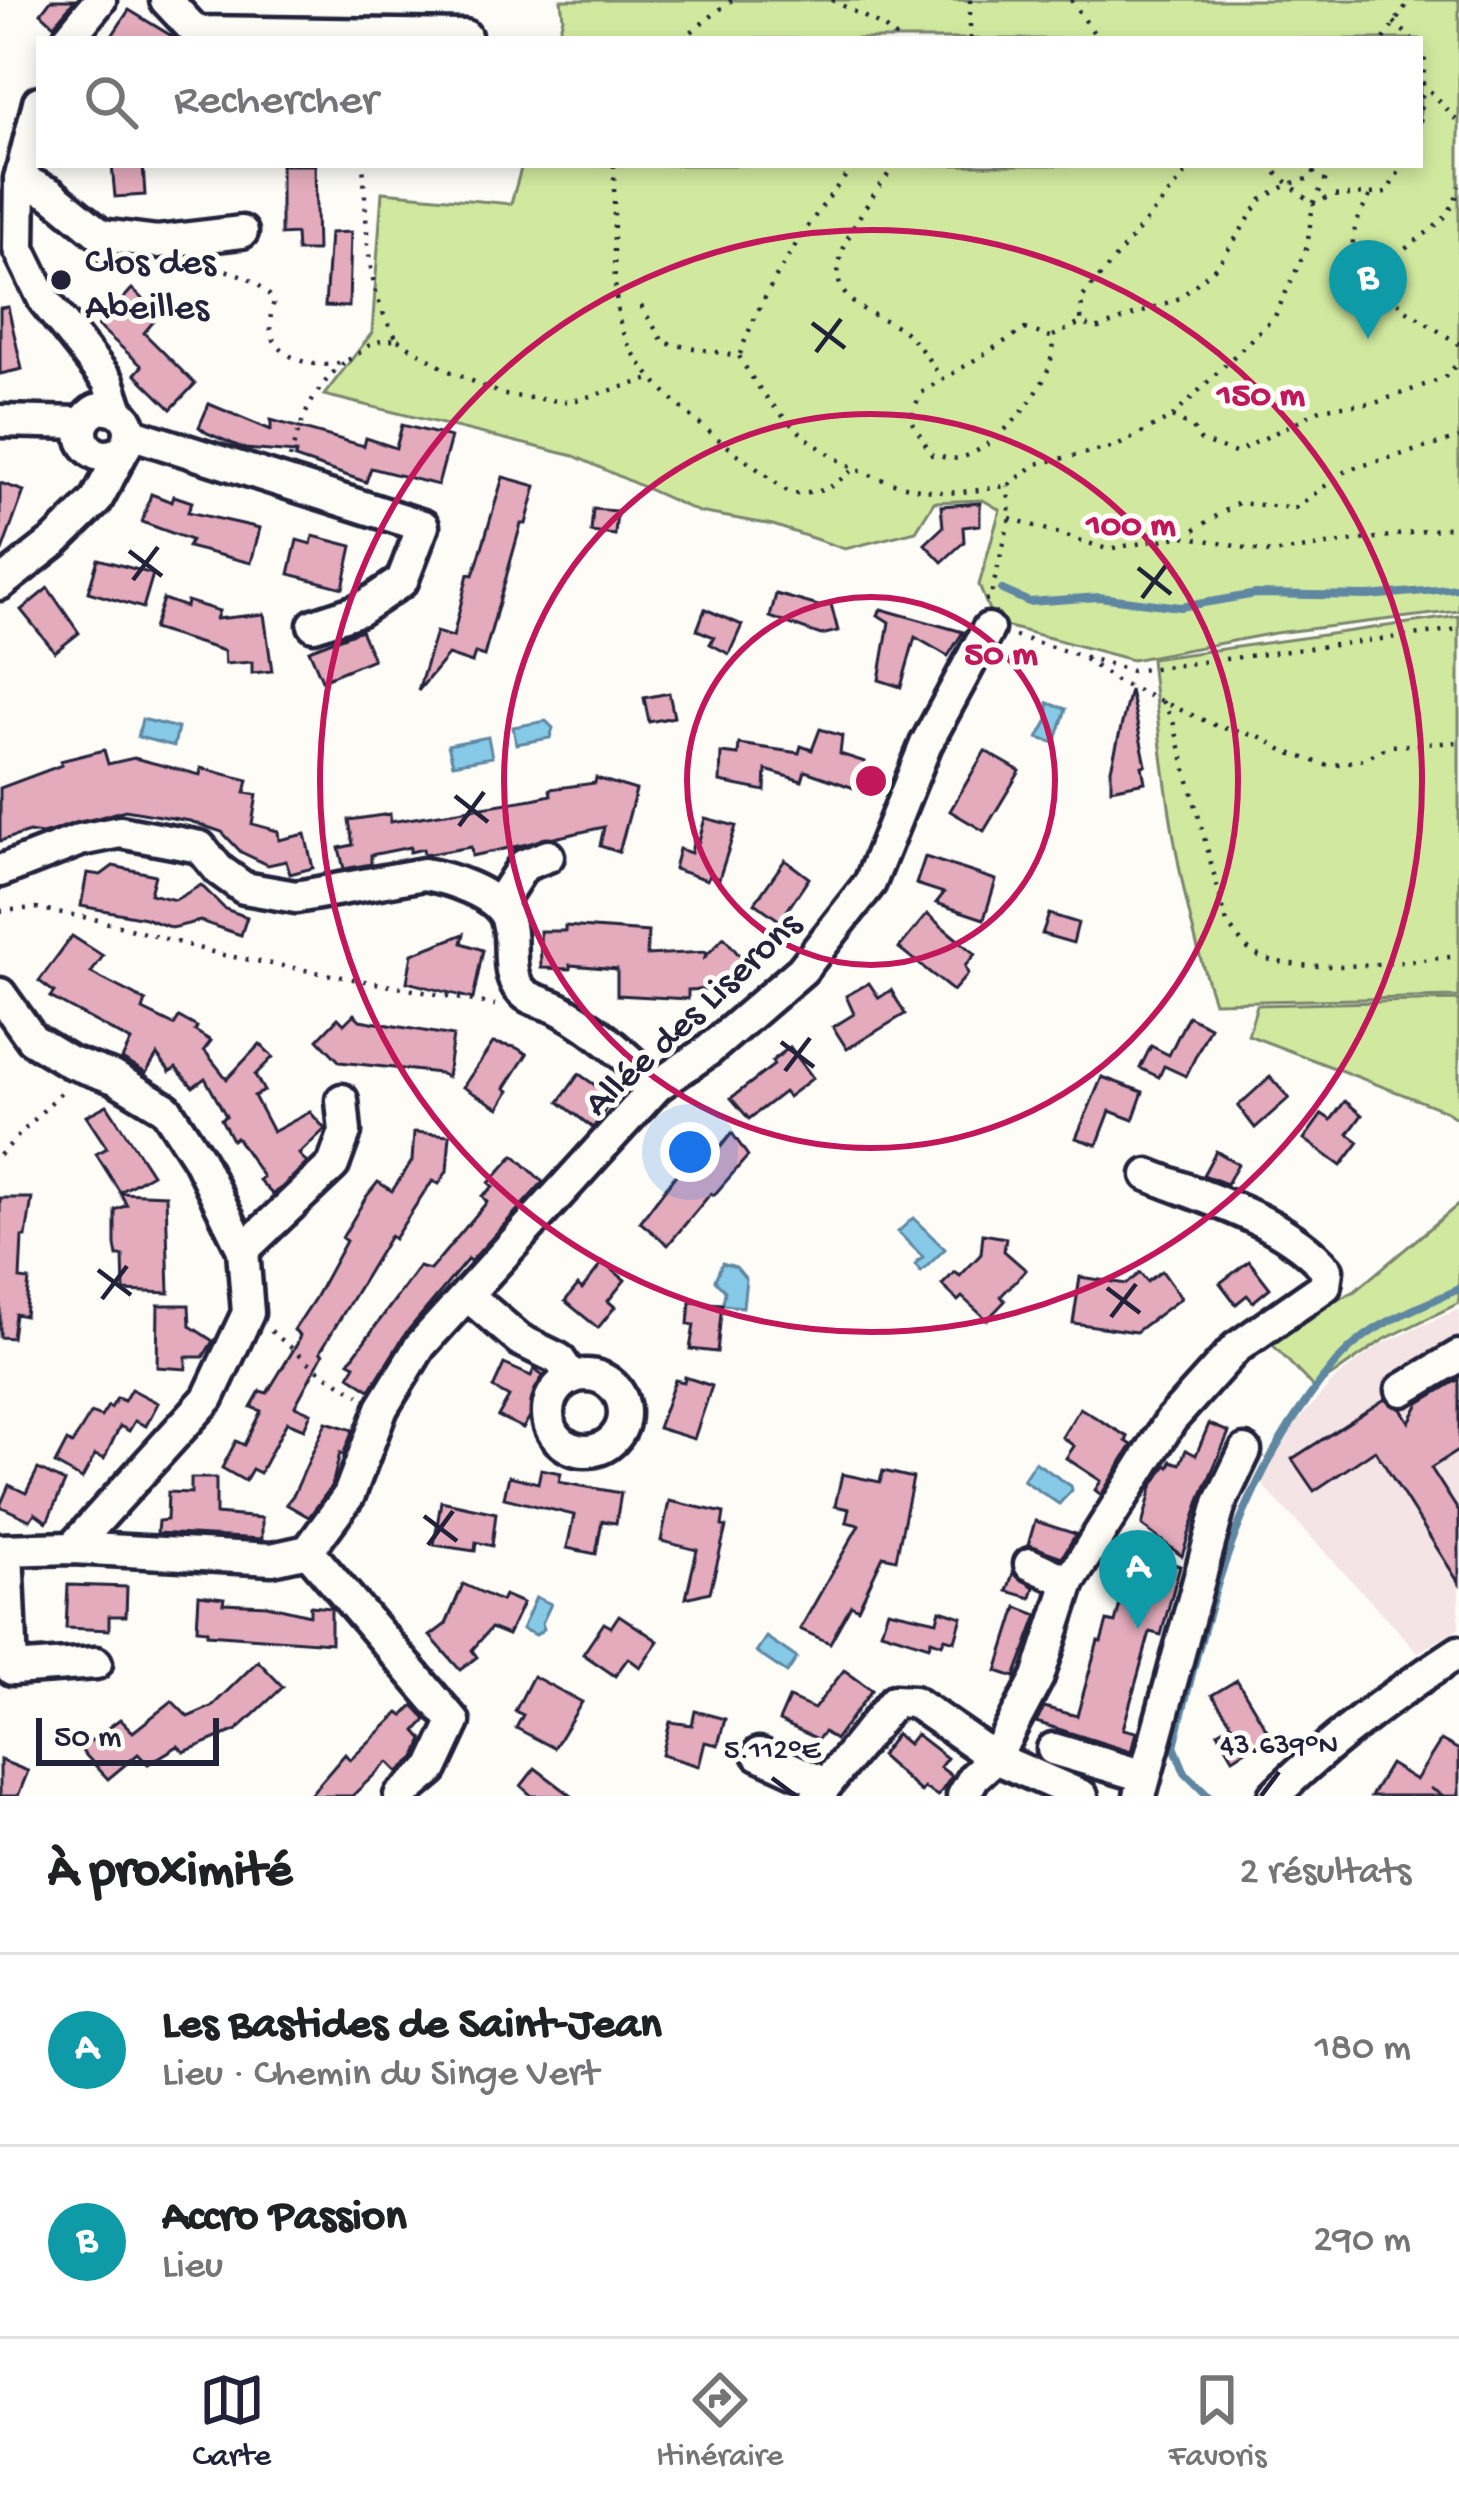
<!DOCTYPE html>
<html lang="fr">
<meta charset="utf-8">
<style>
body{margin:0;font-family:"Gochi Hand",sans-serif;background:#f6f6f6;color:#202124}
.scale{position:absolute;left:36px;bottom:30px;width:183px;box-sizing:border-box;padding-left:12px;border:6px solid #22223b;border-top:0;font-size:33px;line-height:42px;white-space:nowrap;color:#22223b;-webkit-text-stroke:9px #fdfcf7;paint-order:stroke}
.you{position:absolute;left:690px;top:1152px;width:42px;height:42px;margin:-30px;border:9px solid #fff;border-radius:50%;background:#1a73e8;box-shadow:0 0 0 18px #1a73e833}
.badge{display:grid;place-items:center;width:78px;height:78px;border-radius:50%;background:#22223b;color:#fff;font-size:39px;font-weight:700}
.pin{position:absolute;translate:-50% -99px;filter:drop-shadow(0 3px 6px #0008)}
.pin::after{content:'';position:absolute;top:63px;width:42px;height:36px;background:inherit;clip-path:polygon(0 0,100% 0,50% 100%)}
.list{margin:0;padding:0;list-style:none}
h2{display:flex;justify-content:space-between;align-items:center;height:156px;margin:0;padding:0 48px;font-size:51px}
h2 small{font-size:39px;font-weight:400;color:#757577}
.list li{display:grid;grid-template-columns:78px 1fr auto;gap:36px;align-items:center;box-sizing:border-box;height:192px;padding:0 48px;border-top:3px solid #e0e0e0}
.list b{display:block;font-size:45px;white-space:nowrap}
.list p{margin:0;font-size:39px;white-space:nowrap;color:#757577}
.list em{font-size:39px;font-style:normal;color:#757577}
.icon{flex:none;width:66px;height:66px;fill:none;stroke:currentColor;stroke-width:2;stroke-linecap:round;stroke-linejoin:round}
.map{position:relative;flex:none;width:1459px;height:1796px;overflow:hidden}
.search{position:absolute;background:#fff;box-shadow:0 6px 18px #0003;left:36px;right:36px;top:36px;height:132px;display:flex;align-items:center;gap:30px;box-sizing:border-box;padding:0 42px;border-radius:0px;color:#757577;font-size:45px}
.sheet{height:540px;background:#fff}
nav{display:flex;justify-content:space-around;align-items:center;box-sizing:border-box;height:168px;border-top:3px solid #e0e0e0;background:#fff;font-size:33px;color:#757577}
nav a{display:grid;justify-items:center;gap:6px}
nav .on{color:#22223b}
.map>svg:first-child{display:block}
</style>
<div class="map">
<svg width="1459" height="1796" viewBox="0 0 1459 1796">
<rect width="100%" height="100%" fill="#fdfcf7"/>
<filter id="ink" filterUnits="userSpaceOnUse"><feTurbulence type="fractalNoise" baseFrequency=".00833" numOctaves="2"/><feDisplacementMap in="SourceGraphic" scale="24" xChannelSelector="R" yChannelSelector="G"/><feConvolveMatrix kernelMatrix="1 2 1 2 8 2 1 2 1" color-interpolation-filters="sRGB"/></filter>
<g filter="url(#ink)">
<path fill="#f5e4e5" d="M1459 1309V1629L1418 1652 1258 1480 1295 1424 1337 1377 1380 1345Z"/>
<g fill="#d1e99f" stroke="#7a866d" stroke-width="3">
<path d="M561 0H1459V611L1275 633 1132 660 994 623 979 585 1000 510 983 500 934 502 916 531 845 549 773 525 699 512 574 456 324 395 372 333 382 192 511 204 522 165H1420V39H557L563 18Z"/>
<path d="M1459 616V997L1214 1002C1177 892 1163 775 1151 659Z"/>
<path d="M1459 1000V1120L1444 1110 1248 1035 1257 1005Z"/>
<path d="M1459 1204V1303L1383 1340 1314 1388 1265 1337 1355 1291Z"/>
</g>
<g fill="#86cae7" stroke="#5e87a2" stroke-width="3">
<path d="M1048 703 1066 709 1055 743 1038 738 1048 720Z"/>
<path d="M142 719 178 728 174 746 138 737Z"/>
<path d="M546 721 553 728 550 738 516 744 513 727Z"/>
<path d="M488 737 492 757 453 764 448 745Z"/>
<path d="M913 1218 945 1249 921 1272 915 1265 923 1257 898 1232Z"/>
<path d="M722 1263 736 1267 746 1279 743 1307 723 1305 725 1291 715 1280Z"/>
<path d="M1035 1462 1071 1486 1072 1490 1059 1504 1023 1480Z"/>
<path d="M536 1597 551 1604 542 1623 544 1629 536 1635 522 1629Z"/>
<path d="M766 1637 797 1658 787 1673 756 1652Z"/>
</g>
<g fill="none" stroke-linecap="round" stroke-linejoin="round">
<g stroke="#5e87a2" stroke-width="8">
<path d="M1002 590 1029 602 1099 597 1180 607 1256 594 1368 596 1459 588"/>
<path d="M1208 1796 1185 1773 1174 1746C1203 1628 1230 1511 1300 1410 1320 1382 1339 1354 1368 1334 1396 1315 1429 1303 1459 1289"/>
</g>
</g>
<g fill="#e3abbc" stroke="#22223b" stroke-width="3">
<path d="M51 0H75L54 25 41 13Z"/>
<path d="M129 10 175 38 176 39H110Z"/>
<path d="M112 165H143L145 195 115 197Z"/>
<path d="M281 165H315L317 251H297L296 234 281 235Z"/>
<path d="M351 232 349 307 325 306 330 233Z"/>
<path d="M132 289 159 315 144 333 195 384 171 409 135 374 142 366 98 326Z"/>
<path d="M8 307 22 369 0 374V308Z"/>
<path d="M209 404 271 430V420L364 446 366 438 396 448 402 425 451 437 438 485 371 468 366 482 295 458 296 453 245 449 207 433 199 427Z"/>
<path d="M503 477 536 486 526 524H521L484 656 475 653 472 663 448 655 418 691 436 632 453 637 468 574 473 575 478 561Z"/>
<path d="M0 483 24 491 2 551H0Z"/>
<path d="M151 494 172 502 174 496 192 502 188 512 260 528 251 563 188 547 191 540 142 522Z"/>
<path d="M980 503V525L963 527 964 542 942 562 925 544 943 527 941 506Z"/>
<path d="M593 509 617 511 615 535 591 532Z"/>
<path d="M313 536 352 546 343 588 289 574 297 540 311 544Z"/>
<path d="M98 559 153 574 143 608 88 592Z"/>
<path d="M48 588 79 633 55 652 21 610Z"/>
<path d="M776 594 822 607 831 604 838 631 821 635 770 617Z"/>
<path d="M163 599 186 607 187 601 219 611 216 619 264 614 272 671 252 673V662L225 664 224 651 153 629Z"/>
<path d="M705 609 742 625 729 654 710 644 714 637 697 630Z"/>
<path d="M881 609 963 632 948 656 915 637 901 687 879 680 889 622 878 615Z"/>
<path d="M361 630 373 659 322 680 309 650Z"/>
<path d="M1130 690 1146 765 1142 766 1145 782 1111 789V769Z"/>
<path d="M669 693 674 717 649 722 644 698Z"/>
<path d="M820 729 842 736 840 754 865 762 857 789 805 771 802 781 766 770 765 791 720 782 721 753 738 755 739 744 799 753 801 746 812 750Z"/>
<path d="M104 750 108 764 134 758 200 775 201 768 248 780 245 793 257 795 252 824 278 831 279 840 305 834 313 868 290 874 286 861 268 865 241 852 222 832 190 821 125 810 42 834 29 832 0 841V788L62 765 60 761Z"/>
<path d="M985 751 1020 771 984 831 950 811Z"/>
<path d="M596 778 636 790 619 852 600 846 604 827 472 856 471 847 424 855 423 849 410 852V847L371 855V864L344 869 339 848 353 845 349 820 390 814V822L532 799 551 795 550 789 595 783Z"/>
<path d="M705 818 736 826 719 879 709 875 707 880 674 869 679 849 691 853 694 838 699 841Z"/>
<path d="M925 857 996 880 984 919 936 903 944 893 916 884Z"/>
<path d="M785 860 809 878 780 921 755 903Z"/>
<path d="M113 866 155 875 150 894 175 900 201 885 225 909 247 917 241 935 200 921 172 928 145 918 81 906 87 873 101 875Z"/>
<path d="M927 914 975 954 965 966 968 974 953 991 899 948Z"/>
<path d="M1049 914 1078 923 1073 943 1042 934Z"/>
<path d="M565 926 648 932 647 955 706 952 705 957 724 937 744 961 709 989 688 990V999L617 995V969L570 965V969L541 968 540 931H565Z"/>
<path d="M464 934 462 943 483 950 473 999 407 982 412 954Z"/>
<path d="M72 936 103 956 91 973 146 1001 143 1010 174 1025 179 1017 197 1027 195 1031 211 1041 204 1050 227 1079 260 1044 273 1057 255 1075 264 1091 254 1096 273 1132 310 1112 325 1129 299 1154 307 1163 281 1188 272 1194 259 1180 263 1177 236 1137 232 1140 221 1119 226 1116 205 1078 193 1087 176 1068 170 1072 157 1055 146 1073 122 1059 131 1041 50 997 54 992 39 981Z"/>
<path d="M869 983 879 998 891 990 905 1014 847 1049 833 1027 854 1014 846 996Z"/>
<path d="M354 1014 360 1020 453 1036 447 1077 439 1073 340 1062 318 1039 338 1018 344 1024Z"/>
<path d="M1188 1016 1210 1027 1186 1076 1164 1066 1159 1077 1140 1068 1151 1046 1169 1055Z"/>
<path d="M493 1043 515 1047 527 1054 505 1088 509 1091 499 1108 463 1087Z"/>
<path d="M790 1047 813 1078 788 1097 784 1092 749 1119 731 1098 774 1065 772 1061Z"/>
<path d="M579 1074 605 1092 601 1099 609 1104 593 1128 559 1102Z"/>
<path d="M1102 1077 1143 1092 1133 1120 1110 1111 1097 1145 1076 1138Z"/>
<path d="M1270 1077 1289 1098 1255 1128 1238 1106Z"/>
<path d="M1345 1101 1362 1115 1348 1134 1359 1142 1341 1166 1304 1139 1322 1114 1331 1120Z"/>
<path d="M107 1105 152 1174 120 1192 96 1154 107 1148 86 1116Z"/>
<path d="M414 1132 450 1135 447 1171 439 1184 433 1181 425 1191 394 1239 390 1236 320 1352 323 1354 295 1406 311 1413 304 1429 287 1422 260 1473 252 1469 245 1481 222 1468 236 1441 244 1445 261 1411 251 1407 260 1391 267 1393 297 1344 300 1335 294 1330 315 1298 346 1241 342 1238 366 1197 378 1182 392 1191 412 1161Z"/>
<path d="M732 1133 748 1156 714 1195 711 1193 668 1245 640 1222 681 1168 666 1156 683 1139 709 1161Z"/>
<path d="M1216 1151 1238 1164 1227 1184 1203 1175Z"/>
<path d="M514 1155 543 1182 470 1262 468 1259 406 1333 370 1390 349 1376 355 1365 349 1362 419 1267 430 1270 487 1202 482 1196 493 1187 489 1183Z"/>
<path d="M120 1193 166 1195 169 1293 124 1291 123 1256H117L115 1245V1210L127 1205Z"/>
<path d="M0 1198H32L26 1237H22L20 1279 29 1280 25 1316 15 1314 12 1338 0 1337Z"/>
<path d="M983 1234 1006 1238 1004 1251 1026 1270 1001 1296 1005 1301 987 1320 962 1297 958 1301 942 1285 955 1272 960 1276 981 1254Z"/>
<path d="M1249 1261 1270 1288 1253 1302 1247 1295 1236 1304 1220 1283Z"/>
<path d="M603 1262 625 1280 608 1301 615 1307 598 1328 565 1301 578 1285 582 1289Z"/>
<path d="M1162 1271 1181 1298 1136 1332 1073 1323 1080 1277 1126 1284 1140 1273 1147 1282Z"/>
<path d="M690 1302 722 1304 717 1352 690 1349 694 1325 688 1324Z"/>
<path d="M158 1305H189L190 1326 213 1341 203 1357H186V1369L157 1367Z"/>
<path d="M504 1364 531 1376 534 1369 551 1382 523 1428 498 1416 509 1397 493 1388Z"/>
<path d="M685 1377 712 1386 694 1439 658 1428 675 1380 684 1382Z"/>
<path d="M1459 1379V1450L1431 1468 1459 1512V1583L1375 1450 1314 1491 1292 1459 1385 1399 1401 1409 1409 1422 1419 1403Z"/>
<path d="M131 1389 158 1403 146 1426 135 1421 129 1431 120 1426 104 1459 95 1455 82 1479 55 1464 67 1441 72 1444 91 1413 101 1417 108 1406 111 1408 117 1398 124 1401Z"/>
<path d="M1080 1408 1128 1437 1126 1441 1132 1445 1101 1495 1095 1490 1101 1481 1066 1458 1074 1446 1062 1437Z"/>
<path d="M326 1422 353 1430 343 1455 340 1453 332 1486 309 1517 286 1504 294 1494Z"/>
<path d="M1209 1424 1229 1432 1201 1497 1182 1556 1142 1526 1152 1487 1166 1465 1169 1467 1171 1461 1180 1464 1186 1450 1196 1455Z"/>
<path d="M38 1469 65 1482 47 1522 35 1513 30 1520 0 1506 9 1485 26 1493Z"/>
<path d="M541 1469 561 1473 559 1482 621 1493 616 1523 602 1521 596 1554 567 1548 574 1515 504 1498 509 1476 538 1483Z"/>
<path d="M883 1471 913 1478 896 1559 883 1556 858 1609 851 1605 830 1643 800 1629 859 1525 846 1522 849 1509 835 1506 842 1474 880 1482Z"/>
<path d="M191 1478H216V1514L262 1518V1539L157 1533 158 1521 167 1520 168 1492 191 1493Z"/>
<path d="M441 1501 496 1513 492 1546 476 1542 475 1551 434 1545Z"/>
<path d="M669 1501 724 1513 722 1526 726 1527 710 1592 686 1598 697 1550 661 1541Z"/>
<path d="M1035 1521 1076 1534 1062 1557 1028 1545Z"/>
<path d="M1134 1552 1180 1566 1161 1635 1150 1632 1123 1729 1136 1732 1131 1752 1036 1722 1044 1707 1077 1716 1098 1641 1101 1642 1107 1621 1115 1623Z"/>
<path d="M1013 1573 1034 1587 1031 1598 1007 1591Z"/>
<path d="M463 1584 501 1601 504 1595 523 1603 508 1635 491 1628 472 1650 477 1657 460 1670 430 1636 446 1624Z"/>
<path d="M68 1585 127 1587 126 1616H109V1630L66 1628Z"/>
<path d="M199 1595 224 1598 223 1603 267 1605 310 1615V1606L331 1608V1643L207 1634V1630L197 1629Z"/>
<path d="M1017 1607 1038 1615 1015 1677 997 1671Z"/>
<path d="M888 1610 937 1621 940 1610 962 1617 955 1641 945 1638 942 1644 931 1640 929 1646 881 1631Z"/>
<path d="M619 1615 658 1641 640 1667 628 1658 615 1676 583 1654 604 1623 611 1627Z"/>
<path d="M258 1661 283 1687 237 1730 184 1752 178 1746 148 1764 138 1754 108 1779 80 1749 120 1719 133 1732 172 1701 188 1717 211 1707Z"/>
<path d="M844 1670 872 1690 835 1740 824 1732 818 1739 779 1721 789 1698 814 1709Z"/>
<path d="M533 1676 582 1702 554 1748 516 1728 523 1715 515 1711Z"/>
<path d="M1237 1680 1270 1735 1233 1758 1218 1732 1232 1724 1212 1695Z"/>
<path d="M414 1705 426 1720 416 1731 423 1739 416 1757 398 1772 388 1762 352 1796H309L345 1754 350 1760 399 1713 403 1716Z"/>
<path d="M695 1711 725 1719 718 1745 705 1742 699 1766 662 1755 670 1722 692 1725Z"/>
<path d="M896 1734 908 1744 916 1734 947 1758 940 1767 952 1776 938 1796 924 1788 921 1792 880 1756Z"/>
<path d="M1441 1740 1459 1750V1796H1444L1430 1788 1444 1796H1371L1390 1764 1416 1780Z"/>
<path d="M0 1760 28 1771 18 1796H0Z"/>
<path d="M535 1768 572 1796H532L521 1786Z"/>
</g>
<g fill="none" stroke-linecap="round" stroke-linejoin="round">
<g stroke="#22223b" stroke-width="39">
<g id="minor">
<path d="M166 0 196 32 465 36"/>
<path d="M68 39 100 0"/>
<path d="M39 102 20 179 19 249 44 300 108 381 118 411"/>
<path d="M20 179 51 194 101 235 157 242 242 232"/>
<circle cx="106" cy="432" r="24"/>
<path d="M0 421 83 423"/>
<path d="M130 433 423 526 402 581 359 610 314 625"/>
<path d="M0 584 56 540 96 501 125 447"/>
<path d="M0 871 80 840 120 832 200 847 219 870 244 888 296 897 424 874C447 878 494 892 506 916 517 940 501 977 526 995 536 1002 551 1004 561 1010 597 1030 628 1058 657 1086"/>
<path d="M498 905 524 865 548 856"/>
<path d="M0 994 32 1039 70 1062 115 1078 166 1109 198 1158 243 1250 248 1313 208 1398 72 1548"/>
<path d="M243 1250 333 1165 345 1132 342 1100"/>
<path d="M467 1295 520 1340 559 1359 572 1378"/>
<circle cx="586" cy="1413" r="38"/>
<path d="M1402 1390 1459 1356"/>
<path d="M0 1550 72 1548 272 1559 308 1551 349 1495 382 1408 420 1346 657 1086 709 1050 802 970 870 883 926 744 988 629"/>
<path d="M7 1550 12 1669 96 1663"/>
<path d="M308 1551 454 1722 432 1769 400 1796"/>
<path d="M1030 1564 1069 1582"/>
<path d="M1053 1749 1144 1776"/>
<path d="M759 1754 825 1784"/>
<path d="M817 1796 894 1701 914 1702 995 1758 1082 1796"/>
<path d="M963 1796 974 1777 995 1758 1038 1677 1069 1582 1171 1420 1236 1348 1325 1286 1327 1270C1283 1219 1209 1200 1148 1175"/>
<path d="M1140 1796 1220 1503 1245 1451"/>
<path d="M1274 1796C1330 1740 1393 1695 1459 1652"/>
</g>
</g>
<g stroke="#22223b" stroke-width="4.5" stroke-dasharray="3 9" stroke-linecap="butt">
<path d="M832 0 882 26 898 39"/>
<path d="M970 0V39"/>
<path d="M1071 0 1098 39"/>
<path d="M1394 22 1412 39"/>
<path d="M682 39 732 0"/>
<path d="M1384 39 1410 0"/>
<path d="M1420 48 1425 56 1420 125"/>
<path d="M1422 82 1459 123"/>
<path d="M614 165C615 204 610 301 623 333 647 393 740 455 791 494L826 490 852 471"/>
<path d="M895 165C876 192 822 259 843 291 858 314 888 317 906 333 920 345 931 364 942 378"/>
<path d="M1193 165 1082 298 1081 323 1096 329 1180 298 1218 265 1261 200 1289 184 1311 178 1318 165"/>
<path d="M1267 165 1313 204 1331 196 1386 193 1403 165"/>
<path d="M1370 196C1348 235 1347 248 1368 288L1380 286C1388 272 1397 255 1410 245 1435 226 1452 219 1459 186"/>
<path d="M96 262 115 269 131 268"/>
<path d="M203 266C231 270 257 277 274 301 271 313 267 328 274 340 286 362 323 370 345 361 371 350 362 340 398 340 363 292 368 222 363 165"/>
<path d="M1380 286 1406 310 1459 344"/>
<path d="M641 306 664 343 739 356C781 433 853 484 942 492 963 494 987 488 1008 486"/>
<path d="M1025 329 1051 337C1063 377 999 448 960 458 952 460 941 456 932 455L910 418 921 393Z"/>
<path d="M1053 336 1081 323"/>
<path d="M398 340 447 370 504 395 569 402 651 379"/>
<path d="M740 354C762 291 811 216 855 165"/>
<path d="M1172 417 1193 428 1201 441 1235 453 1324 408 1375 403 1444 378 1459 362"/>
<path d="M290 458C301 419 314 387 346 361"/>
<path d="M1009 485 1036 464 1115 447 1172 417 1275 316 1307 247 1313 204 1333 165"/>
<path d="M1010 518 1107 549 1184 536 1272 553 1459 526"/>
<path d="M1184 536 1238 503 1295 508 1347 470 1459 438"/>
<path d="M985 600 990 599 1010 518 1008 486"/>
<path d="M1015 636 1132 671 1459 629"/>
<path d="M1085 659 1116 681 1219 727 1261 737 1286 752 1329 766 1364 759 1390 746 1459 742"/>
<path d="M1162 701 1173 721 1227 923C1234 932 1242 945 1252 952 1291 978 1411 961 1459 956"/>
<path d="M0 911 36 908 94 919 223 955 495 1005"/>
<path d="M0 1155 64 1089"/>
<path d="M271 1331 322 1373 359 1395"/>
</g>
<use href="#minor" stroke="#fdfcf7" stroke-width="30"/>
</g>
</g>
<path fill="none" stroke="#22223b" stroke-width="4.5" d="M812 323 845 348M816 352 841 319M129 551 162 576M1138 568 1171 594M133 580 158 547M1142 598 1167 564M455 796 488 822M459 826 484 792M781 1042 814 1067M785 1071 810 1038M98 1270 131 1295M1107 1288 1140 1313M102 1299 127 1266M1111 1317 1136 1284M424 1516 457 1541M428 1545 453 1511M772 1778 796 1796M1261 1796 1279 1772"/>
<g fill="none" stroke="#c2185b" stroke-width="6">
<circle cx="871" cy="781" r="184"/>
<circle cx="871" cy="781" r="367"/>
<circle cx="871" cy="781" r="551"/>
</g>
<circle fill="#22223b" stroke="#fdfcf7" stroke-width="4.5" cx="61" cy="280" r="12"/>
<g text-anchor="middle" stroke-width="10" stroke-linejoin="round" paint-order="stroke">
<g font-size="39" fill="#22223b" stroke="#fdfcf7" text-anchor="start">
<text x="85" y="272">Clos des<tspan x="85" dy="45">Abeilles</tspan></text>
</g>
<g font-size="39" fill="#22223b" stroke="#fdfcf7">
<text transform="translate(690 1011) rotate(-43)" y="14">Allée des Liserons</text>
</g>
</g>
<g font-size="30" text-anchor="middle" fill="#22223b" stroke="#fdfcf7" stroke-width="10" stroke-linejoin="round" paint-order="stroke">
<text x="1279" y="1753">43.639°N</text>
<text x="772" y="1758">5.112°E</text>
</g>
<circle cx="871" cy="781" r="18" fill="#c2185b" stroke="#fdfcf7" stroke-width="6"/>
<g font-size="36" text-anchor="middle" font-weight="bold" fill="#c2185b" stroke="#fdfcf7" stroke-width="10" stroke-linejoin="round" paint-order="stroke">
<text x="1261" y="404">150 m</text>
<text x="1131" y="534">100 m</text>
<text x="1001" y="663">50 m</text>
</g>
</svg>
<div class="scale">50 m</div>
<div class="you"></div>
<div class="pin badge" style="left:1138px;top:1629px;background:#0f9aa8">A</div>
<div class="pin badge" style="left:1368px;top:339px;background:#0f9aa8">B</div>
<div class="search"><svg class="icon" aria-label="search" viewBox="0 0 24 24"><circle cx="10" cy="10" r="6"/><path d="M15 15l6 6"/></svg>Rechercher</div>
</div>
<section class="sheet">
<h2>À proximité<small>2 résultats</small></h2>
<ul class="list">
<li><span class="badge" style="background:#0f9aa8">A</span><div><b>Les Bastides de Saint-Jean</b><p>Lieu · Chemin du Singe Vert</p></div><em>180 m</em></li>
<li><span class="badge" style="background:#0f9aa8">B</span><div><b>Accro Passion</b><p>Lieu</p></div><em>290 m</em></li>
</ul>
</section>
<nav>
<a class="on"><svg class="icon" aria-label="map" viewBox="0 0 24 24"><path d="M3 6l6-2 6 2 6-2v14l-6 2-6-2-6 2zM9 4v14M15 6v14"/></svg>Carte</a>
<a><svg class="icon" aria-label="directions" viewBox="0 0 24 24"><path d="M12 3l9 9-9 9-9-9zM9 14v-3h6M13 9l2 2-2 2"/></svg>Itinéraire</a>
<a><svg class="icon" aria-label="saved" viewBox="0 0 24 24"><path d="M7 4h10v16l-5-4-5 4z"/></svg>Favoris</a>
</nav>
